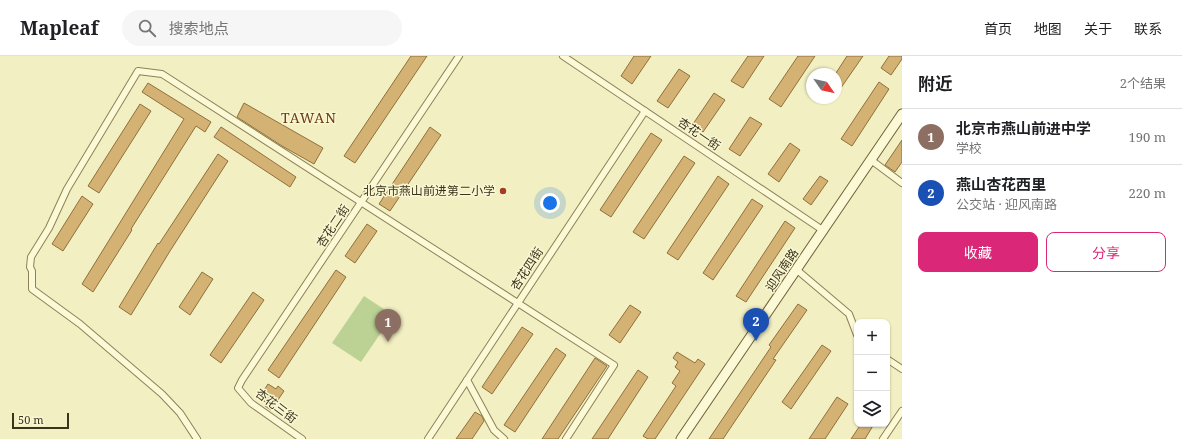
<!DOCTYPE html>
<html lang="zh">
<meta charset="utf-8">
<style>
body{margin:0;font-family:"Noto Serif","Noto Sans SC",serif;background:#f6f6f6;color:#202124}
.controls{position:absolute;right:12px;bottom:12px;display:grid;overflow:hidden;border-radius:8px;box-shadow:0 1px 3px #0004}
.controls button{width:36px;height:36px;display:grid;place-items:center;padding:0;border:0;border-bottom:1px solid #e0e0e0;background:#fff;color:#202124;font:20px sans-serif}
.compass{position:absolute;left:806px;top:12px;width:36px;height:36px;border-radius:50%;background:#fff;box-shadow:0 1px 3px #0004;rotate:124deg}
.scale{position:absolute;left:12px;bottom:10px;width:57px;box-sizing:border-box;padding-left:4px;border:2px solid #3c331c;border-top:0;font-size:11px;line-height:14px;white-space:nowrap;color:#3c331c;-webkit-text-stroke:3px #f9f7d2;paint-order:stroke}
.you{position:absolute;left:550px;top:147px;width:14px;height:14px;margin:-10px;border:3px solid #fff;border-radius:50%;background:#1a73e8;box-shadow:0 0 0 6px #1a73e833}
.badge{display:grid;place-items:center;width:26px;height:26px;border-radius:50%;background:#db2777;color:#fff;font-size:13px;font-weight:700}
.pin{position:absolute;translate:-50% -33px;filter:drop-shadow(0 1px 2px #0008)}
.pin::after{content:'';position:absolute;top:21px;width:14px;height:12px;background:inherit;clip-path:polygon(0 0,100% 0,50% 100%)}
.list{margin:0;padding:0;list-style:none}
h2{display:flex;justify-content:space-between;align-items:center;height:52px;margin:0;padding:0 16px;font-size:17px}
h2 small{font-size:13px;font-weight:400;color:#757577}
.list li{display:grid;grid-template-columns:26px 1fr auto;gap:12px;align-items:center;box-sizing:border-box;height:56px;padding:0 16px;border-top:1px solid #e0e0e0}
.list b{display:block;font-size:15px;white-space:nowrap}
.list p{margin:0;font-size:13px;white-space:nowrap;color:#757577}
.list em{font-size:13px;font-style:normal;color:#757577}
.actions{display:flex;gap:8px;padding:12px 16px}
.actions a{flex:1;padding:9px 0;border:1px solid #db2777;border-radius:8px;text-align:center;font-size:14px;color:#db2777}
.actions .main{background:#db2777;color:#fff}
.icon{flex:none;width:22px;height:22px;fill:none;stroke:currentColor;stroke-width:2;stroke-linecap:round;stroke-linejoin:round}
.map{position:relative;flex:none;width:902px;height:383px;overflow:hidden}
header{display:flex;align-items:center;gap:24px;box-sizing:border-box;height:56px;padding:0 20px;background:#fff;border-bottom:1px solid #e0e0e0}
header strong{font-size:19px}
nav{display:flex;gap:22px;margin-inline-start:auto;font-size:14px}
.search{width:280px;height:36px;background:#f6f6f6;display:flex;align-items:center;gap:10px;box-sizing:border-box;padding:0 14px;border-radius:22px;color:#757577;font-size:15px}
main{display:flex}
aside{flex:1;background:#fff}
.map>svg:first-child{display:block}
</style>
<header>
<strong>Mapleaf</strong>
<div class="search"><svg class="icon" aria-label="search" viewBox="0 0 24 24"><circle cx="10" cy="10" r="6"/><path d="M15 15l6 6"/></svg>搜索地点</div>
<nav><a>首页</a><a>地图</a><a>关于</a><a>联系</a></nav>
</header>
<main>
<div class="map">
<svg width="902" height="383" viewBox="0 0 902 383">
<rect width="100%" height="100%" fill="#f2efc2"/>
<path fill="#bcd294" d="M364 240 393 259 361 306 332 287Z"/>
<g fill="#d4b274" stroke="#90703a">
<path d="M411 0H427L355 107 344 100Z"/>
<path d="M634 0H651L632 28 621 20Z"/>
<path d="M748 0H764L743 32 731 25Z"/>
<path d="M798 0H815L781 51 769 43Z"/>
<path d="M847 0H863L836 39V17Z"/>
<path d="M889 0H902V3L891 19 881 12Z"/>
<path d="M679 13 690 20 668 52 657 45Z"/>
<path d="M879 26 889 33 852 90 841 83Z"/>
<path d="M148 27 211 66 205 76 196 70 131 173 132 174 93 236 82 228 184 63 142 36Z"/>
<path d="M714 37 725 44 703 76 693 68Z"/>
<path d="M244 47 323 92 314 108 282 90 237 61Z"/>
<path d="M140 48 151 55 99 137 88 130Z"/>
<path d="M750 61 762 68 740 100 729 93Z"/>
<path d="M221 71 296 121 290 131 214 81Z"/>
<path d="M430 71 441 79 390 155 379 148Z"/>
<path d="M651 77 662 84 611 161 600 154Z"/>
<path d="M902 84V106L895 116 885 109Z"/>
<path d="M790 87 800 94 779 126 768 118Z"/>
<path d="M218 98 228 105 170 195 131 259 119 251 158 187 159 188Z"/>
<path d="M684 100 695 107 644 183 633 176Z"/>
<path d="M718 120 729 128 678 204 667 197Z"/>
<path d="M820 120 828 125 811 149 803 143Z"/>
<path d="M82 140 93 148 63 195 52 188Z"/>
<path d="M752 143 763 150 713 224 703 217Z"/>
<path d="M785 165 795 172 746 246 736 240Z"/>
<path d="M367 168 377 175 355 207 345 200Z"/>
<path d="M336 214 346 221 279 322 268 314Z"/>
<path d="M202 216 213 223 190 259 179 251Z"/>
<path d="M253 236 264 244 221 307 210 299Z"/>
<path d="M798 248 807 254 773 303 776 304 723 383H709L771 291 769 289Z"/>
<path d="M630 249 641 256 620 287 609 279Z"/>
<path d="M522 271 533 278 492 338 482 331Z"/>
<path d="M822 289 831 295 791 353 782 346Z"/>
<path d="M556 292 566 299 515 376 504 369Z"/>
<path d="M677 296 695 307 698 303 705 308 655 383H648L643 380 676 330 672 327 680 315 675 311 678 306 673 302Z"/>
<path d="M595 302 607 310 558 383H542Z"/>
<path d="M638 314 648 321 615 372 608 383H592Z"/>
<path d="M268 328 276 333 278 330 284 335 271 354 265 350 267 347 259 342Z"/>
<path d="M837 341 848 348 825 383H809Z"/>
<path d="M475 356 482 360 484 365 472 383H456Z"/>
<path d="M861 368H874L865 383H851Z"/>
</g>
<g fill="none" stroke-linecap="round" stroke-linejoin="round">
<g stroke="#8e8157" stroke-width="8">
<g id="street">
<path d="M563 0 824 175"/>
<path d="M871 104 902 127"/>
<path d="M797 214 849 258 857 279"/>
<path d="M887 303 902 313"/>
<path d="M467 324 494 374 504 383"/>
<path d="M197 383 180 357 162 338 80 268 32 233V215L30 211 31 201 49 172 67 133 138 15 162 18 614 309 566 383"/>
<path d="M302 383 251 347 238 332 242 324 459 0"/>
<path d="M428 383 645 55"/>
<path d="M883 383 902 355"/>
</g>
</g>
<g stroke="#70613a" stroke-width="11">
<path id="secondary" d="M681 383 902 58"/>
</g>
<use href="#street" stroke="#fcf9d6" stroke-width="6"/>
<use href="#secondary" stroke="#fcf9d6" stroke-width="9"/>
</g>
<circle fill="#a43e20" stroke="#f9f7d2" stroke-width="1.5" cx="503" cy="135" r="4"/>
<g text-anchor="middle" stroke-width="3" stroke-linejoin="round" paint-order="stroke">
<g font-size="12" fill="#3c331c" stroke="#f9f7d2">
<text transform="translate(699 78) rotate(34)" y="4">杏花一街</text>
<text transform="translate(333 170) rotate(-56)" y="4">杏花二街</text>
<text transform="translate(527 213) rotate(-57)" y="4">杏花四街</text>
<text transform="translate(782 214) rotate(-56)" y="4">迎风南路</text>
<text transform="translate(276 350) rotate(37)" y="4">杏花三街</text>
</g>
<g font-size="12" fill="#3c331c" stroke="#f9f7d2" text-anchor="end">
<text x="495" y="139">北京市燕山前进第二小学</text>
</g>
<g font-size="14" letter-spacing="1" fill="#6e3d17" stroke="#f9f7d2">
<text x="309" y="67">TAWAN</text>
</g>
</g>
</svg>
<div class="controls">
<button>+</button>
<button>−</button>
<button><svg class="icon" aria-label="layers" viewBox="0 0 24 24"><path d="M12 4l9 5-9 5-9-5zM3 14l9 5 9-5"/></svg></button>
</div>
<svg class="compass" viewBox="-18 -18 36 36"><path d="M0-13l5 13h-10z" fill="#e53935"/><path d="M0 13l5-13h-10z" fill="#757577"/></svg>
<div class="scale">50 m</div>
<div class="you"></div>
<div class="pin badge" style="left:388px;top:286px;background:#8d6e63">1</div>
<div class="pin badge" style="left:756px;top:285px;background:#1a4fb4">2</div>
</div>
<aside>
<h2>附近<small>2个结果</small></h2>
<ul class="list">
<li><span class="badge" style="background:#8d6e63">1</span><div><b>北京市燕山前进中学</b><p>学校</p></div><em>190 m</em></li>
<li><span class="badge" style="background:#1a4fb4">2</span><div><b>燕山杏花西里</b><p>公交站 · 迎风南路</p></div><em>220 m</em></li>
</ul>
<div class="actions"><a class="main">收藏</a><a>分享</a></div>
</aside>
</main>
